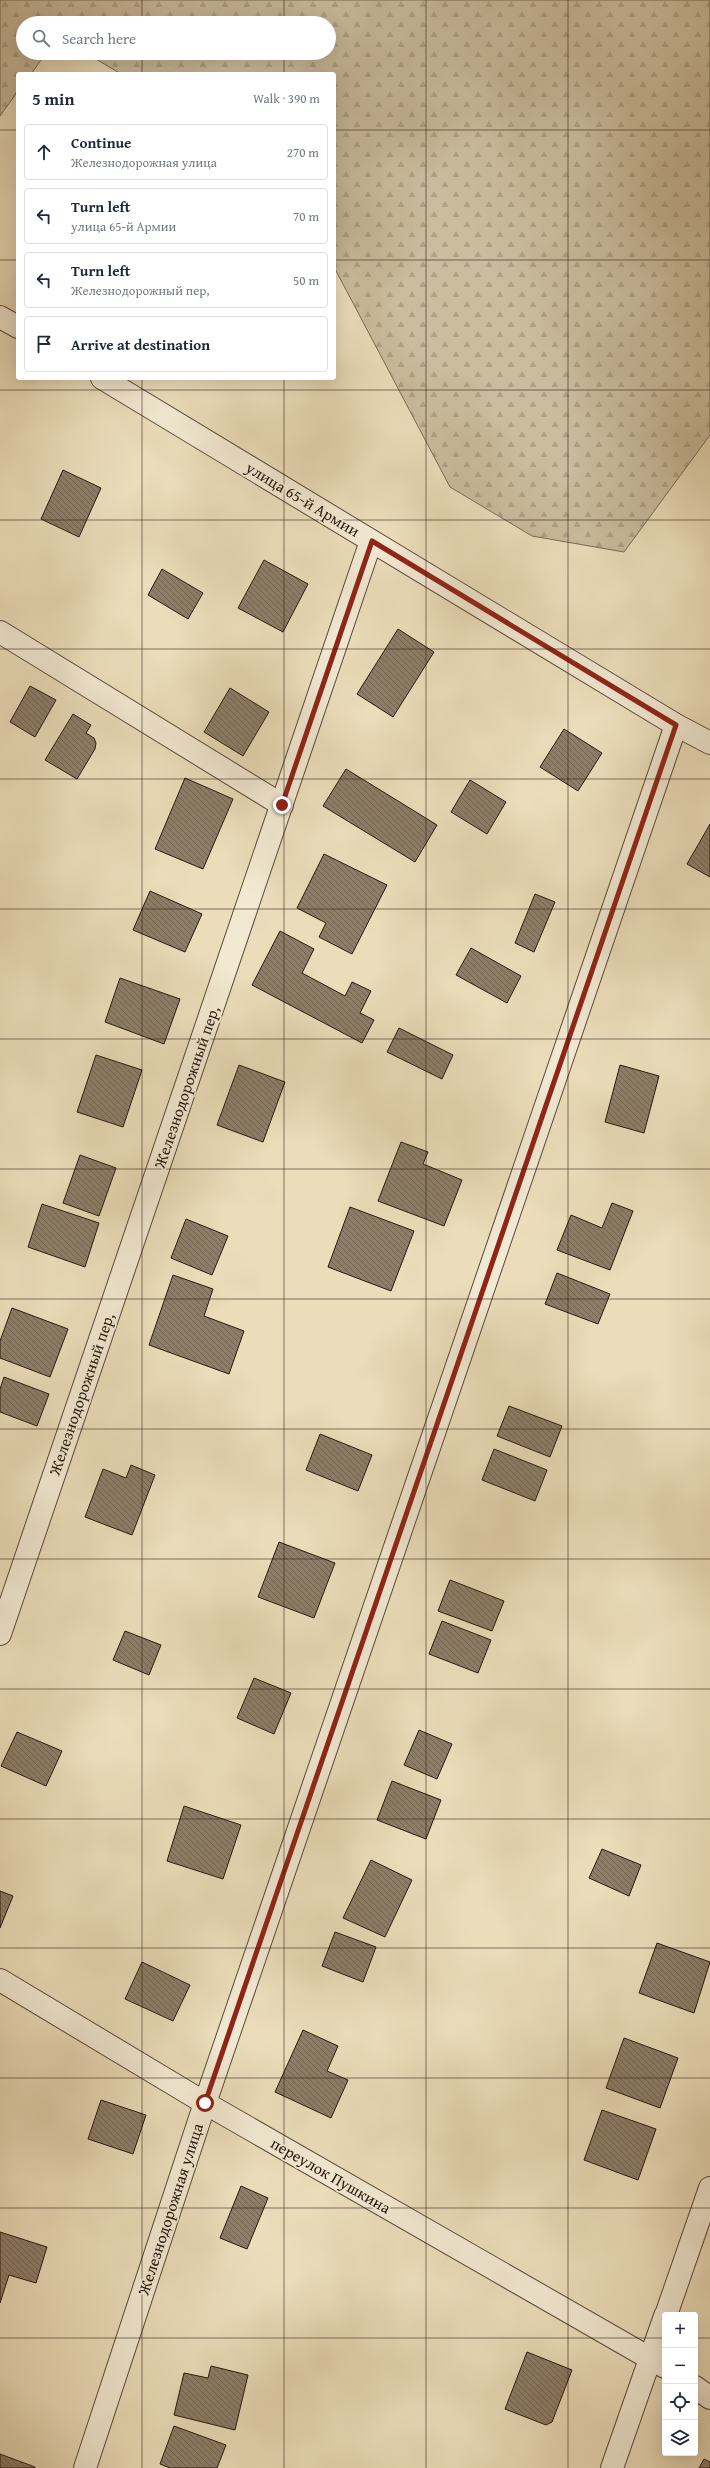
<!DOCTYPE html>
<meta charset="utf-8">
<style>
body{margin:0;font-family:"Gentium Book Plus",serif;background:#f2f2f3;color:#1f2937}
.controls{position:absolute;right:12px;bottom:12px;display:grid;overflow:hidden;border-radius:4px;box-shadow:0 4px 16px #0002}
.controls button{width:36px;height:36px;display:grid;place-items:center;padding:0;border:0;border-bottom:1px solid #e0e1e3;background:#fff;color:#1f2937;font:20px sans-serif}
.stop{position:absolute;width:12px;height:12px;margin:-9px;border:3px solid #8f2418;border-radius:50%;background:#fff}
.stop.end{background:#8f2418;border-color:#fff;box-shadow:0 1px 4px #0008}
.list{margin:0;padding:0;list-style:none}
h2{display:flex;justify-content:space-between;align-items:center;height:52px;margin:0;padding:0 16px;font-size:17px}
h2 small{font-size:13px;font-weight:400;color:#747a83}
.list li{display:grid;grid-template-columns:26px 1fr auto;gap:12px;align-items:center;box-sizing:border-box;height:56px;margin:0 8px 8px;padding:0 8px;border:1px solid #e0e1e3;border-radius:4px}
.list b{display:block;font-size:15px;white-space:nowrap}
.list p{margin:0;font-size:13px;white-space:nowrap;color:#747a83}
.list em{font-size:13px;font-style:normal;color:#747a83}
.icon{flex:none;width:22px;height:22px;fill:none;stroke:currentColor;stroke-width:2;stroke-linecap:round;stroke-linejoin:round}
.map{position:relative;flex:none;width:710px;height:2468px;overflow:hidden}
.search{position:absolute;background:#fff;box-shadow:0 4px 16px #0002;left:16px;top:16px;width:320px;height:44px;display:flex;align-items:center;gap:10px;box-sizing:border-box;padding:0 14px;border-radius:22px;color:#747a83;font-size:15px}
.panel{position:absolute;background:#fff;box-shadow:0 4px 16px #0002;left:16px;top:72px;width:320px;height:308px;border-radius:4px}
.map>svg:first-child{display:block}
</style>
<div class="map">
<svg width="710" height="2468" viewBox="0 0 710 2468">
<defs>
<pattern id="forest-firs" width="22" height="20" patternUnits="userSpaceOnUse"><rect width="22" height="20" fill="#cabc9d"/><path d="M5 1l3.5 6h-7zM16 11l3.5 6h-7z" fill="#aea186"/></pattern>
<pattern id="building-back-hatch" width="6" height="6" patternUnits="userSpaceOnUse"><rect width="6" height="6" fill="#8d7e68"/><path d="M-1 5l2 2M0 0l6 6M5-1l2 2" fill="none" stroke="#736654"/></pattern>
</defs>
<rect width="100%" height="100%" fill="#ebddba"/>
<filter id="stains"><feTurbulence type="fractalNoise" baseFrequency=".005" numOctaves="4"/><feColorMatrix values="0 0 0 0 .2 0 0 0 0 .09 0 0 0 0 .02 0 0 0 .5 -.17"/></filter>
<radialGradient id="worn" r=".72"><stop offset=".6" stop-color="#630" stop-opacity="0"/><stop offset="1" stop-color="#630" stop-opacity=".3"/></radialGradient>
<path fill="url(#forest-firs)" stroke="#796a56" d="M0 0H710V435L624 552 532 536 450 487 334 267V74H121L86 53H329V23H23V53H46L31 74H18V91L0 116Z"/>
<g fill="url(#building-back-hatch)" stroke="#28180f">
<path d="M63 470 101 488 79 537 41 519Z"/>
<path d="M264 560 308 584 283 632 238 608Z"/>
<path d="M162 569 203 593 188 619 148 595Z"/>
<path d="M398 629 434 652 393 717 357 694Z"/>
<path d="M30 686 56 700 35 737 10 722Z"/>
<path d="M230 688 269 712 243 756 204 732Z"/>
<path d="M73 714 91 725 86 733 94 738 96 743 95 749 77 779 45 760Z"/>
<path d="M564 729 602 753 578 791 540 767Z"/>
<path d="M346 769 437 825 415 862 323 806Z"/>
<path d="M185 778 233 799 203 869 155 849Z"/>
<path d="M470 780 506 802 487 834 451 812Z"/>
<path d="M710 824V877L687 864Z"/>
<path d="M324 854 387 885 352 954 319 937 326 923 297 908Z"/>
<path d="M150 891 202 914 185 952 133 930Z"/>
<path d="M535 894 555 902 534 952 515 943Z"/>
<path d="M280 931 314 949 302 973 345 996 352 982 371 991 360 1013 374 1020 362 1043 252 985Z"/>
<path d="M471 948 521 976 507 1003 456 975Z"/>
<path d="M120 978 180 999 164 1044 105 1022Z"/>
<path d="M399 1028 453 1055 442 1079 387 1052Z"/>
<path d="M96 1055 142 1070 123 1127 77 1112Z"/>
<path d="M239 1065 285 1082 263 1142 217 1125Z"/>
<path d="M620 1065 659 1076 644 1133 605 1122Z"/>
<path d="M401 1142 428 1152 423 1164 462 1180 444 1226 378 1201Z"/>
<path d="M80 1155 116 1168 99 1216 63 1203Z"/>
<path d="M612 1203 633 1211 610 1270 557 1250 571 1215 602 1228Z"/>
<path d="M42 1204 99 1223 85 1267 28 1247Z"/>
<path d="M350 1207 414 1231 391 1291 328 1267Z"/>
<path d="M186 1219 228 1236 212 1275 171 1258Z"/>
<path d="M557 1273 610 1294 598 1324 545 1304Z"/>
<path d="M173 1275 213 1289 204 1316 244 1331 229 1374 149 1345Z"/>
<path d="M12 1308 68 1329 50 1377 0 1358V1341Z"/>
<path d="M4 1377 49 1394 37 1426 0 1412V1389Z"/>
<path d="M509 1406 562 1426 550 1457 497 1436Z"/>
<path d="M320 1434 372 1455 358 1491 306 1470Z"/>
<path d="M494 1449 547 1470 535 1501 482 1480Z"/>
<path d="M131 1465 155 1475 132 1535 85 1517 103 1469 126 1478Z"/>
<path d="M279 1542 335 1563 314 1618 258 1597Z"/>
<path d="M450 1580 504 1601 492 1631 438 1611Z"/>
<path d="M442 1621 491 1640 478 1673 429 1654Z"/>
<path d="M125 1631 161 1645 149 1675 113 1660Z"/>
<path d="M254 1678 291 1693 274 1734 237 1718Z"/>
<path d="M419 1730 452 1744 437 1779 404 1765Z"/>
<path d="M17 1732 62 1751 46 1786 1 1766Z"/>
<path d="M392 1781 441 1800 426 1839 377 1820Z"/>
<path d="M184 1806 241 1825 223 1879 167 1861Z"/>
<path d="M602 1849 641 1865 629 1896 589 1878Z"/>
<path d="M371 1860 412 1880 385 1937 343 1918Z"/>
<path d="M0 1891 13 1896 0 1928Z"/>
<path d="M335 1932 376 1947 363 1982 322 1966Z"/>
<path d="M657 1943 710 1962 694 2013 639 1993Z"/>
<path d="M142 1962 190 1985 173 2021 125 1999Z"/>
<path d="M303 2030 338 2046 327 2071 348 2080 331 2118 275 2092Z"/>
<path d="M624 2038 678 2058 660 2108 606 2088Z"/>
<path d="M101 2100 146 2115 133 2154 88 2139Z"/>
<path d="M602 2110 656 2129 638 2180 584 2160Z"/>
<path d="M241 2186 268 2198 247 2249 220 2238Z"/>
<path d="M0 2232 47 2247 36 2283 9 2275 0 2303Z"/>
<path d="M527 2352 572 2370 552 2422 546 2425 505 2409Z"/>
<path d="M211 2366 248 2375 235 2430 174 2415 184 2373 208 2378Z"/>
<path d="M174 2426 226 2445 217 2468H170L160 2464Z"/>
<path d="M0 2454 35 2467V2468H0Z"/>
<path d="M704 2459 710 2462V2468H699Z"/>
</g>
<g fill="none" stroke-linecap="round" stroke-linejoin="round">
<g stroke="#59493a" stroke-width="24">
<g id="minor">
<path d="M0 317 18 327"/>
<path d="M102 378 676 725 710 743"/>
<path d="M0 632 282 805"/>
<path d="M0 1634 371 541"/>
<path d="M0 1980 205 2103 665 2367"/>
<path d="M666 2315 710 2188"/>
<path d="M695 2387 710 2398"/>
<path d="M85 2468 205 2103 676 725"/>
<path d="M612 2468 665 2316"/>
</g>
</g>
<use href="#minor" stroke="#f2e9d2" stroke-width="22"/>
</g>
<g fill="none" stroke-linecap="round" stroke-linejoin="round">
<path stroke="#8f2418" stroke-width="5" d="M205 2103 676 725 372 541 282 805"/>
</g>
<path fill="none" stroke="#28180f" stroke-width="1" stroke-opacity="0.55" d="M142 0V23M284 0V23M426 0V2468M568 0V2468M142 53V74M284 53V74M0 130H18M334 130H710M0 260H18M334 260H710M142 378V2468M284 378V2468M0 390H710M0 520H710M0 649H710M0 779H710M0 909H710M0 1039H710M0 1169H710M0 1299H710M0 1429H710M0 1559H710M0 1689H710M0 1819H710M0 1948H710M0 2078H710M0 2208H710M0 2338H665M695 2338H710"/>
<g text-anchor="middle" stroke-width="3.5" stroke-linejoin="round" paint-order="stroke">
<g font-size="16" fill="#28180f" stroke="#f2e9d2">
<text transform="translate(303 499) rotate(31)" y="6">улица 65-й Армии</text>
<text transform="translate(186 1087) rotate(-71)" y="6">Железнодорожный пер,</text>
<text transform="translate(81 1394) rotate(-71)" y="6">Железнодорожный пер,</text>
<text transform="translate(331 2175) rotate(30)" y="6">переулок Пушкина</text>
<text transform="translate(170 2209) rotate(-72)" y="6">Железнодорожная улица</text>
</g>
</g>
<rect width="100%" height="100%" filter="url(#stains)"/>
<rect width="100%" height="100%" fill="url(#worn)"/>
</svg>
<div class="controls">
<button>+</button>
<button>−</button>
<button><svg class="icon" aria-label="locate" viewBox="0 0 24 24"><circle cx="12" cy="12" r="6"/><path d="M12 2v4M12 18v4M2 12h4M18 12h4"/></svg></button>
<button><svg class="icon" aria-label="layers" viewBox="0 0 24 24"><path d="M12 4l9 5-9 5-9-5zM3 14l9 5 9-5"/></svg></button>
</div>
<div class="stop" style="left:205px;top:2103px"></div>
<div class="stop end" style="left:282px;top:805px"></div>
<div class="search"><svg class="icon" aria-label="search" viewBox="0 0 24 24"><circle cx="10" cy="10" r="6"/><path d="M15 15l6 6"/></svg>Search here</div>
<section class="panel">
<h2>5 min<small>Walk · 390 m</small></h2>
<ul class="list">
<li><svg class="icon" aria-label="ahead" viewBox="0 0 24 24"><path d="M12 20V5M6 11l6-6 6 6"/></svg><div><b>Continue</b><p>Железнодорожная улица</p></div><em>270 m</em></li>
<li><svg class="icon" aria-label="left" viewBox="0 0 24 24"><path d="M17 20v-9H6M10 6l-5 5 5 5"/></svg><div><b>Turn left</b><p>улица 65-й Армии</p></div><em>70 m</em></li>
<li><svg class="icon" aria-label="left" viewBox="0 0 24 24"><path d="M17 20v-9H6M10 6l-5 5 5 5"/></svg><div><b>Turn left</b><p>Железнодорожный пер,</p></div><em>50 m</em></li>
<li><svg class="icon" aria-label="arrive" viewBox="0 0 24 24"><path d="M6 21V4h12l-3 4 3 4H6"/></svg><div><b>Arrive at destination</b></div></li>
</ul>
</section>
</div>
